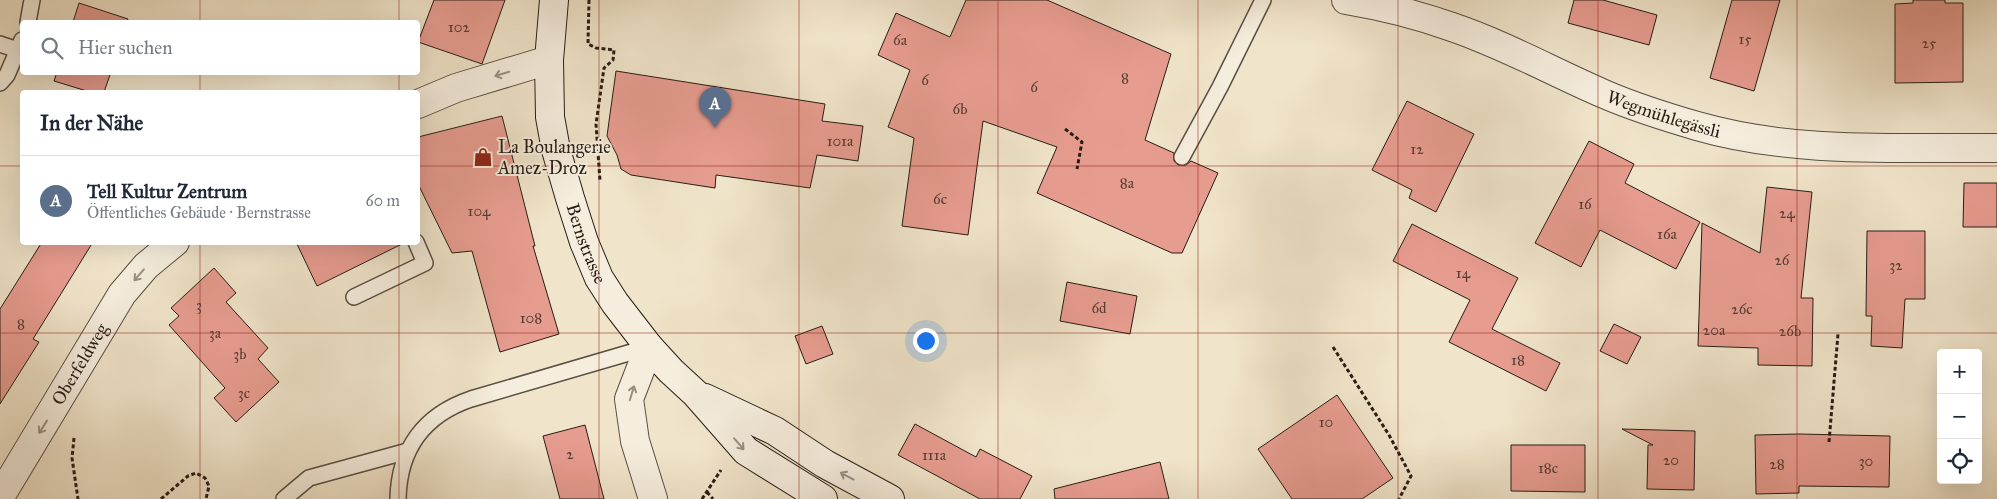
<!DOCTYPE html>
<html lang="de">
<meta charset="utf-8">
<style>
body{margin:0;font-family:"IM FELL Great Primer",serif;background:#f6f6f7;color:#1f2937}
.controls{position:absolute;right:15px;bottom:15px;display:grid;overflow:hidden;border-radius:5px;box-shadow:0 5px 20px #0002}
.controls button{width:45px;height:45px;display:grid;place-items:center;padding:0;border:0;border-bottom:1px solid #e0e1e3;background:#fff;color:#1f2937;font:25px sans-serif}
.you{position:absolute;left:925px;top:340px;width:18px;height:18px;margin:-12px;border:4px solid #fff;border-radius:50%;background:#1a73e8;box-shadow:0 0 0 8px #1a73e833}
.badge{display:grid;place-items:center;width:32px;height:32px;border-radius:50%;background:#1a73e8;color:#fff;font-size:16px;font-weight:700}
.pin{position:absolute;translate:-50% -41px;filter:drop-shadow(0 1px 2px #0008)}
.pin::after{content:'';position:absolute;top:26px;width:18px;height:15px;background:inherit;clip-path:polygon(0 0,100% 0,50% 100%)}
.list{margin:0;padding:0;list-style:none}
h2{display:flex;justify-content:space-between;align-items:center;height:65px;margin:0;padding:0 20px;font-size:21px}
h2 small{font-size:16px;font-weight:400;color:#747a83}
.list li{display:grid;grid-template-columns:32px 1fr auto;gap:15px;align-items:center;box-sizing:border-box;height:90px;padding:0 20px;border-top:1px solid #e0e1e3}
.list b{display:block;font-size:19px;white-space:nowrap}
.list p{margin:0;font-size:16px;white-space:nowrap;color:#747a83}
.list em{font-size:16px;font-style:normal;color:#747a83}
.icon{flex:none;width:28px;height:28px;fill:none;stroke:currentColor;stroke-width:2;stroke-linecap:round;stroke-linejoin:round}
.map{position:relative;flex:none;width:1997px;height:499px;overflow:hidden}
.search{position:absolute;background:#fff;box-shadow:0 5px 20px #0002;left:20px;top:20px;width:400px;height:55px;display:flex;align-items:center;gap:12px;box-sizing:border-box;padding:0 18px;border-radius:5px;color:#747a83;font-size:19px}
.panel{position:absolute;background:#fff;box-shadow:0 5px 20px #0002;left:20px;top:90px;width:400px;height:155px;border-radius:5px}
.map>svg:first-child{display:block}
</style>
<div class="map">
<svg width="1997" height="499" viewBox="0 0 1997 499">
<rect width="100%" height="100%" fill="#f0e4ca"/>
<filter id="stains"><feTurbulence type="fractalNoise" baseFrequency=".004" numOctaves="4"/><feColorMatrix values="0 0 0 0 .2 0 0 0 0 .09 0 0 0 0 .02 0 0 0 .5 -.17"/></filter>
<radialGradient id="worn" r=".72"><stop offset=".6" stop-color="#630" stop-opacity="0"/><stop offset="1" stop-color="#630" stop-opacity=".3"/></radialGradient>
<g fill="#e79c90" stroke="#271d14">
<path d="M434 0H505L482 64 418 42Z"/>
<path d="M966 0H1047L1171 54 1145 140 1174 153V161L1178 165H1186L1191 161 1218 173 1182 253H1172L1037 193 1057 147 983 121 968 235 902 226 914 138 888 127 910 70 878 55 896 13 950 37Z"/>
<path d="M1574 0H1603L1657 15 1649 45 1568 23Z"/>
<path d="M1732 0H1780L1754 91 1710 78Z"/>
<path d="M1913 0H1945V3H1963V82L1895 83V4L1913 3Z"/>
<path d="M79 3 128 19 127 22H73Z"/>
<path d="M616 71 825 104 822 121 863 126 858 161 817 155 810 188 716 175 715 188 631 175 621 169 617 155 607 136Z"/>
<path d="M57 72H111L104 92H90L54 81Z"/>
<path d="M1407 101 1474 134 1436 212 1409 198 1412 190 1372 170Z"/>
<path d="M502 116 535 246H533L559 334 500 352 472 251 452 253 418 184V137Z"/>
<path d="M1589 141 1634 164 1625 183 1700 222 1676 269 1600 230 1581 267 1535 243Z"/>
<path d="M1964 183H1997V227H1963Z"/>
<path d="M1767 187 1812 192 1801 298H1813L1812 366 1758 365V348L1698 346 1702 223 1760 253Z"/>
<path d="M1412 224 1518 278 1492 329 1560 363 1546 391 1449 342 1470 300 1393 261Z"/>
<path d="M1867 231H1925V299H1905L1902 348 1871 346 1872 316H1866Z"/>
<path d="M42 242H93L33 339 39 342 0 404V309Z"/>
<path d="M296 242H406L317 286Z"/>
<path d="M214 268 236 293 226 302 268 348 258 359 279 382 236 422 214 398 225 388 169 325 179 316 171 308Z"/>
<path d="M1067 282 1137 296 1130 334 1060 321Z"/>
<path d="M1614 324 1641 337 1627 364 1600 351Z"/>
<path d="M822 326 833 354 806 364 795 336Z"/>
<path d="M1337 395 1393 478 1362 499H1292L1258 449Z"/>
<path d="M915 424 976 457 980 449 1032 476 1020 499H980L898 455Z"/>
<path d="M585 425 604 499H560L543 436Z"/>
<path d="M1622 429 1695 431 1694 490 1647 489 1648 445H1653Z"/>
<path d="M1799 434 1890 436 1889 487 1799 486V493L1756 494 1755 435Z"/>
<path d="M1511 445H1585V492L1511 491Z"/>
<path d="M1160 462 1169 499H1055L1054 489Z"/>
</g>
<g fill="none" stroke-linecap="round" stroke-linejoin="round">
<g stroke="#594f42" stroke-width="18">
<g id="service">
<path d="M28 22 32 0"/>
<path d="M0 44 18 50"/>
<path d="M0 83 7 75 22 40"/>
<path d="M1182 157 1220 87 1263 0"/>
<path d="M354 297 425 263 416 242"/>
<path d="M284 499 309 478 408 451"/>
<path d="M398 499C399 449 424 415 471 399L649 347"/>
</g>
</g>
<g stroke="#594f42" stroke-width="30">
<g id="minor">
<path id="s1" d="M1346 0C1382 6 1418 15 1452 27 1505 45 1553 72 1604 94 1634 107 1666 117 1697 126 1794 154 1897 147 1997 148"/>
<path d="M418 104 456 88 549 60"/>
<path d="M649 347 629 399 635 441 653 499"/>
<path id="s2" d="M0 497 122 294 146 266 175 242"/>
</g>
</g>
<g stroke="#271d14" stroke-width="30">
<g id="secondary">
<path id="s3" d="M554 0 549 60 550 117 556 150 570 198 584 242 599 278 615 303 649 347 671 371 696 394 746 451 823 499"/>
<path d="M705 398 775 431 825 464 890 499"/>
</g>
</g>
<g stroke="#271d14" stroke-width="3" stroke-dasharray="4 2.5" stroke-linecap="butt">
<path d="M589 0 588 44 596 48 614 50 613 60 604 68 596 124 600 181"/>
<path d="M1065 129 1082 142 1077 169"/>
<path d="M1333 347 1389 435 1411 476 1399 499"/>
<path d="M74 438 72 458 78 499"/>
<path d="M1829 442 1838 334"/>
<path d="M707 492 713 499"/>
<path d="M161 499 188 476 196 473 205 478 209 486 206 499"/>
<path d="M702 499 721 470"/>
</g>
<use href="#service" stroke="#f5eddd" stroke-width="15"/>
<use href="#minor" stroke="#f5eddd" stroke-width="28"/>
<use href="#secondary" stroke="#f5eddd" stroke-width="28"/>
</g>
<defs><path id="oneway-shaft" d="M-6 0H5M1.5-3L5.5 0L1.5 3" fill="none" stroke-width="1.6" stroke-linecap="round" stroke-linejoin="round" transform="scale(1.25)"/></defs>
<g stroke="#988f83">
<use href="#oneway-shaft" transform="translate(502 74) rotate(163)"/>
<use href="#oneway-shaft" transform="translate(139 275) rotate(131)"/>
<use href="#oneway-shaft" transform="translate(632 393) rotate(-73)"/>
<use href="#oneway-shaft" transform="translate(43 427) rotate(122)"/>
<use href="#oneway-shaft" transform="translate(739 444) rotate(49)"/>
<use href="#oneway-shaft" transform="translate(847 476) rotate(-152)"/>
</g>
<path fill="none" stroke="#8f2418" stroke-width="1" stroke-opacity="0.55" d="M200 0V22M399 0V22M599 0V499M799 0V499M998 0V499M1198 0V499M1398 0V499M1598 0V499M1797 0V499M200 72V92M399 72V92M0 166H22M418 166H1997M200 242V499M399 242V499M0 333H1997"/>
<defs>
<g id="shop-bare" transform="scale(1.5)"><path d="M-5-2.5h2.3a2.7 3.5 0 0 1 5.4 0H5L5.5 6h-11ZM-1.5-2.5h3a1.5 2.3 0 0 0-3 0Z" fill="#8f2418" stroke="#f5eddd" stroke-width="2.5" paint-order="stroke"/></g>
</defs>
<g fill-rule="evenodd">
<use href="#shop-bare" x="483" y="157"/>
</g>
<g text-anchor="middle" stroke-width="4" stroke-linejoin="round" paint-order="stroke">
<g font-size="15" fill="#573d33">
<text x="459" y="32">102</text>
<text x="1745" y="44">15</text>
<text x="900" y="45">6a</text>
<text x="1929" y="48">25</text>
<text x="1125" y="83">8</text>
<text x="925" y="85">6</text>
<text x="1034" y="92">6</text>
<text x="960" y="114">6b</text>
<text x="840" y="146">101a</text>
<text x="1417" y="154">12</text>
<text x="1127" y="188">8a</text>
<text x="940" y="204">6c</text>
<text x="1585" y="209">16</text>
<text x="479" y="216">104</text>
<text x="1787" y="218">24</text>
<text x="1667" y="239">16a</text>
<text x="1782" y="265">26</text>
<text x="1896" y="270">32</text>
<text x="1463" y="278">14</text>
<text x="199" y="310">3</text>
<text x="1099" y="313">6d</text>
<text x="1742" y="314">26c</text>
<text x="531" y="323">108</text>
<text x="21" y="329">8</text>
<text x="1714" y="335">20a</text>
<text x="1790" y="336">26b</text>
<text x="215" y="338">3a</text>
<text x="240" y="359">3b</text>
<text x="1518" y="365">18</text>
<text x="244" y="398">3c</text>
<text x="1326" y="427">10</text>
<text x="570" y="459">2</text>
<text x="934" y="460">111a</text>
<text x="1671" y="465">20</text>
<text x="1866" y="466">30</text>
<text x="1777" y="469">28</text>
<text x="1548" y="473">18c</text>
</g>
<g font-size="18" fill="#271d14" stroke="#f5eddd">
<text dy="6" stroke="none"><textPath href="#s1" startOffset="339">Wegmühlegässli</textPath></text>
<text dy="6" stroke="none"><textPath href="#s3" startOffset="249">Bernstrasse</textPath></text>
<text dy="6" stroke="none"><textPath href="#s2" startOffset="155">Oberfeldweg</textPath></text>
</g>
<g font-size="18" fill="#271d14" stroke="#f5eddd" text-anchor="start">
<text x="498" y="153">La Boulangerie<tspan x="498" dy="21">Amez-Droz</tspan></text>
</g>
</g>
<rect width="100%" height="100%" filter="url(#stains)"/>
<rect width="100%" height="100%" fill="url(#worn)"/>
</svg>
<div class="controls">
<button>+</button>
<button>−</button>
<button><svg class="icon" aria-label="locate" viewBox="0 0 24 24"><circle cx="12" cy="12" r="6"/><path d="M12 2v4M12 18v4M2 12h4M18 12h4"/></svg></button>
</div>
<div class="you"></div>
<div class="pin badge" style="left:715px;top:128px;background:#5c6f8a">A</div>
<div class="search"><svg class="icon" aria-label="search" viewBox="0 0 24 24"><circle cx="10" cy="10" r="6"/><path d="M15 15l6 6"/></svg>Hier suchen</div>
<section class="panel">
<h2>In der Nähe<small></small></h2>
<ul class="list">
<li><span class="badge" style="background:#5c6f8a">A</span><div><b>Tell Kultur Zentrum</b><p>Öffentliches Gebäude · Bernstrasse</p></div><em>60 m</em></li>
</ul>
</section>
</div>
